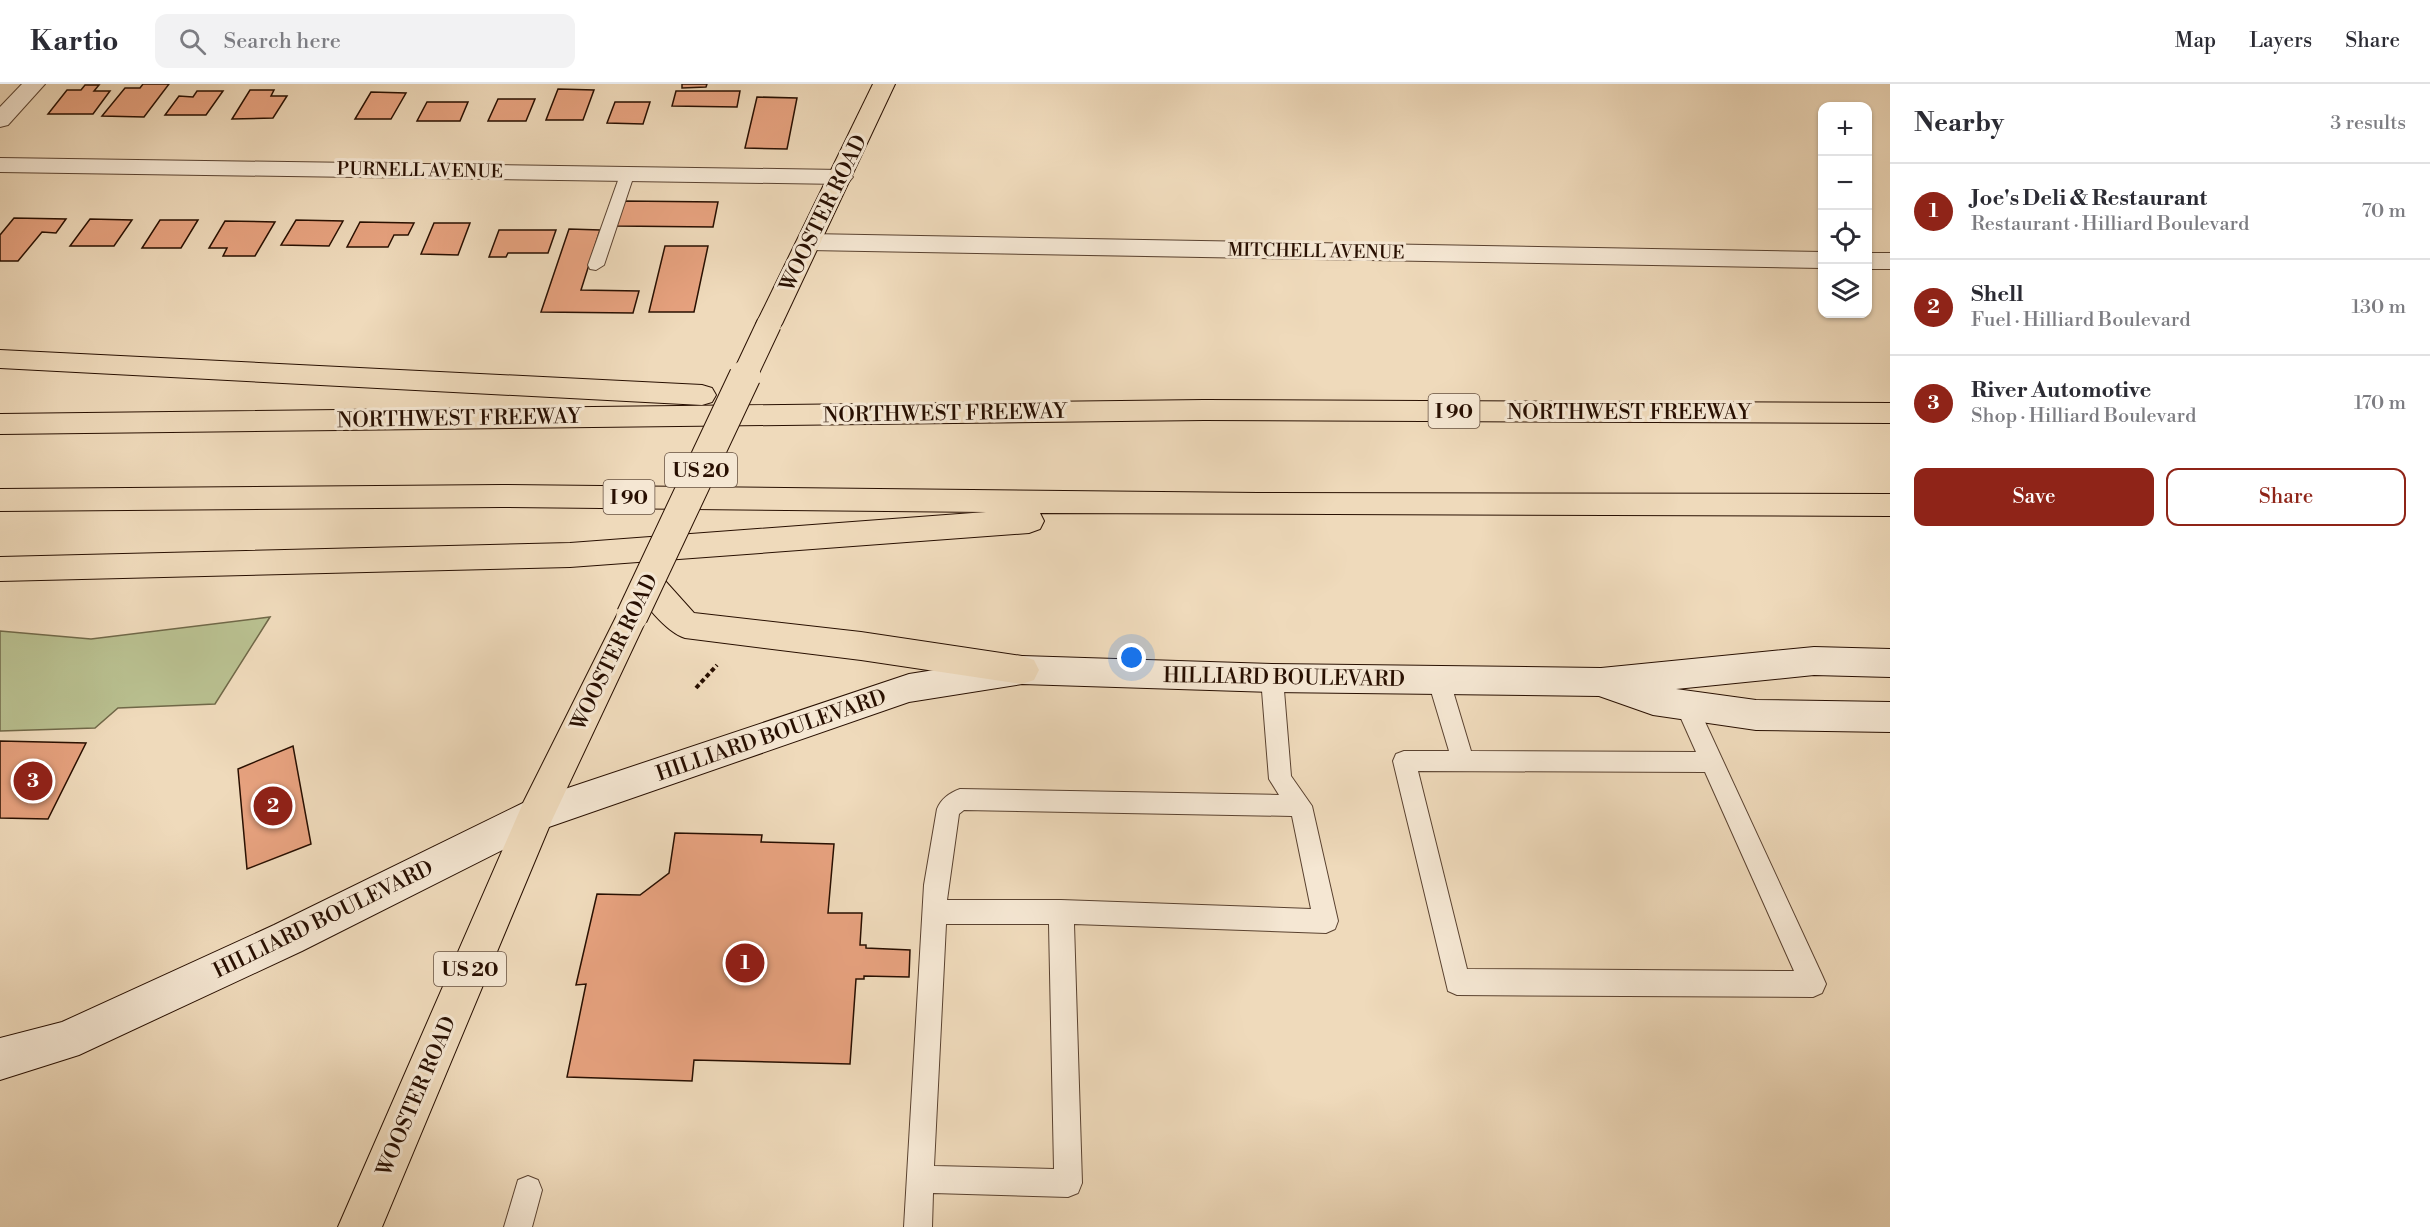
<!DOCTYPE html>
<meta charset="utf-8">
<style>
body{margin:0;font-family:"Libre Bodoni",serif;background:#f2f2f3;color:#2b2b33}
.controls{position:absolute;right:18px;top:18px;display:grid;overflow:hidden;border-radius:12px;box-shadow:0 2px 4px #0004}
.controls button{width:54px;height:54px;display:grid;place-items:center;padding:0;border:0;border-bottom:2px solid #e1e1e2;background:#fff;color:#2b2b33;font:30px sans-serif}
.you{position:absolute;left:1132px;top:574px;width:21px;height:21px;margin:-15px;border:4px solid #fff;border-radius:50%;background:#1a73e8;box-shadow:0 0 0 9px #1a73e833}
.badge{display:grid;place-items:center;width:39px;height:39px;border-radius:50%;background:#8f2418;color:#fff;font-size:20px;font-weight:700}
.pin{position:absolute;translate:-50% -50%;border:3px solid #fff;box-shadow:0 2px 6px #0006}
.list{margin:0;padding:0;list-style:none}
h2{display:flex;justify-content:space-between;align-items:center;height:78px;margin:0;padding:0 24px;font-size:26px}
h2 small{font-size:20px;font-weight:400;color:#7c7c81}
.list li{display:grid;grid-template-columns:39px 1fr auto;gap:18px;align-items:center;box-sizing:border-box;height:96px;padding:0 24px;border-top:2px solid #e1e1e2}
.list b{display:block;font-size:22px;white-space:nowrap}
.list p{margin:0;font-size:20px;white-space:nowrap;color:#7c7c81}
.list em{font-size:20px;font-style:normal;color:#7c7c81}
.actions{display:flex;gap:12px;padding:18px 24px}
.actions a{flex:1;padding:14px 0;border:2px solid #8f2418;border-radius:12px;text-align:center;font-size:21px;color:#8f2418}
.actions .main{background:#8f2418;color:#fff}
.icon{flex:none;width:33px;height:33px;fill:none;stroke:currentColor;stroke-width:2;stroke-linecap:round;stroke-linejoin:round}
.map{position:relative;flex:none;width:1890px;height:1143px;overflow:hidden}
header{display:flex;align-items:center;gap:36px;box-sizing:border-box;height:84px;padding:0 30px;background:#fff;border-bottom:2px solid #e1e1e2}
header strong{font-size:28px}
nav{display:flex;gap:33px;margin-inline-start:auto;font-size:21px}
.search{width:420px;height:54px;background:#f2f2f3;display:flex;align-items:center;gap:15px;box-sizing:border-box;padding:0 21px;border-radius:12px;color:#7c7c81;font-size:22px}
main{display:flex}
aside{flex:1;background:#fff}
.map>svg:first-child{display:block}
</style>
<header>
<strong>Kartio</strong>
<div class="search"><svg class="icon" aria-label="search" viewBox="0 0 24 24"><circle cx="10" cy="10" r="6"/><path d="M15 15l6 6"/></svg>Search here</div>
<nav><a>Map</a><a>Layers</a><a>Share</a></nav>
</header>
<main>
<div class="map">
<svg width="1890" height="1143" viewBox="0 0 1890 1143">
<rect width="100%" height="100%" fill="#efdabb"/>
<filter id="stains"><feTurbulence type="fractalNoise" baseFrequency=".00333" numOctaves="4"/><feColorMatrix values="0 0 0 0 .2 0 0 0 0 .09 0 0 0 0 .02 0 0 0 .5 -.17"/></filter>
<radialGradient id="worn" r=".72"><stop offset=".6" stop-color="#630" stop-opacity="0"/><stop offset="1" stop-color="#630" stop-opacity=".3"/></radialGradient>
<path fill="#b9c090" stroke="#706848" stroke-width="1.5" d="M270 533 215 620 118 624 95 644 0 647V547L91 555Z"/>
<g fill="#e7a27f" stroke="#280f01" stroke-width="1.5">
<path d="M143 0H169L144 33 102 32 125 4H140Z"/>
<path d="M682 0H707L706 3 682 4Z"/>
<path d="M85 1H99L94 7H110L93 30H48L67 6H81Z"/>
<path d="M558 5 594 6 583 36H546Z"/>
<path d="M250 6H274L271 12H287L273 34 232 35Z"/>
<path d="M197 7H223L206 31H165L179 12 193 13Z"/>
<path d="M676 7H740L737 23 672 22Z"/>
<path d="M371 8 406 9 391 35H355Z"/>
<path d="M757 13 797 14 787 65 745 64Z"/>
<path d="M498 15H535L526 37H488Z"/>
<path d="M427 18H468L460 37H417Z"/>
<path d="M615 18H650L643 40 607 39Z"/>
<path d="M623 117 718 118 713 143 616 142Z"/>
<path d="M14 134 66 135 56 149 42 148 18 177H0V151Z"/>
<path d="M90 135 132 136 114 162H70Z"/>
<path d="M160 136H198L181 164H142Z"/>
<path d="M296 136 343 137 329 162 281 161Z"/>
<path d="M225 137 275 138 255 172H223L227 164H209Z"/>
<path d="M360 138 414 139 408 151H394L388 163H347Z"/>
<path d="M434 139H470L458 171 421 170Z"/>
<path d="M569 145 600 146 581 206 639 207 633 229 541 228Z"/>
<path d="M499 146H556L548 169H508L506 173H489Z"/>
<path d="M665 162H708L694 228H649Z"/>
<path d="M0 657 86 659 48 735 0 734Z"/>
<path d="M293 662 311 760 247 785 238 685Z"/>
<path d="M675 749 762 751 761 758 834 760 828 829H862L860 861H866V864L910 866 909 893 864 892V895H856L850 980 694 976 692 997 567 993 586 900 576 901 597 810 640 811 669 789Z"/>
</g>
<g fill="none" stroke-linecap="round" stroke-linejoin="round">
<g stroke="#5a4230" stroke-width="2">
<g id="lane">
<path d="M628 84 635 88 604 181 596 186 590 185 588 181 621 88Z"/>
<path d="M1272 585 1280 588 1283 594 1291 692 1312 722 1338 837 1335 845 1326 849 1074 840 1082 1099 1078 1109 1068 1113 933 1109 932 1143H904L924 801 937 725C941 715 949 709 960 705L1279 711 1269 695 1261 594 1264 588ZM964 726 1292 732 1311 825 1061 816H947L959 730ZM946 840H1049L1054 1085 934 1082Z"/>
<path d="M1439 588 1447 591 1450 597 1471 667 1696 668 1675 621 1678 614 1686 612 1694 614 1822 891 1826 900 1822 909 1813 913 1457 911 1448 907 1393 677 1396 670 1404 667H1449L1428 597 1431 591ZM1418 687 1705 688 1794 887 1467 885Z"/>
<path d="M528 1092 538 1096 542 1106 532 1143H504L518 1096Z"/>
</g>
</g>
<g stroke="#5a4230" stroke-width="2">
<g id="street">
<path d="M22 0H45L8 41 0 43V23Z"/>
<path d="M0 74 841 86 849 88 853 93 849 98 841 100 0 88Z"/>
<path d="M809 150 1822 168V184L809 166 800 163 797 158 800 153Z"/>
<rect x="1868" y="169" width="22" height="16"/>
</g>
</g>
<g stroke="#280f01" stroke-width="2">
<path id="secondary" d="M1814 563 1890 565V593L1814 591 1676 605 1756 616 1890 618V648L1756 646 1653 631 1599 612 1272 608 1022 600 909 618 546 744 302 867 79 971 0 996V954L62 938 274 841 523 719 909 590 1022 572 1272 580 1601 584Z"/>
</g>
<g stroke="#280f01" stroke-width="2">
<g id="primary">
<path d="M873 0H895L782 240 778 246 769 249 760 246 756 240Z"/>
<path d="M648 486 659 490 694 529 861 548 1022 572 1034 576 1039 586 1034 596 1022 600 861 576 685 554C666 548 641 517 632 499L637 490Z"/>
<path d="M632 519 643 523 648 532 552 736 382 1143H338L523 719 621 523Z"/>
</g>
</g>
<g stroke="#280f01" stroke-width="2">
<g id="highway">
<path d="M0 266 702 301 712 304 716 311 712 318 702 321 0 284Z"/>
<path d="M1204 316 1890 319V339L1204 336 0 350V330Z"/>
<path d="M501 401 1258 409 1890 410V432L1040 429 1044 437 1040 445 1029 449 570 483 0 497V473L570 459 986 428 501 423 0 427V405Z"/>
</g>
</g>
<path stroke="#280f01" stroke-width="4" stroke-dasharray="4.5 3" stroke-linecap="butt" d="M696 604 717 581"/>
<use href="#lane" fill="#f5e7d3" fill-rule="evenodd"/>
<use href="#street" fill="#f5e7d3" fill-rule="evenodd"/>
<use href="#secondary" fill="#f5e7d3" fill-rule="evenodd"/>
<use href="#primary" fill="#efdabb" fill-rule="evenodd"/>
<use href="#highway" fill="#efdabb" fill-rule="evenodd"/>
<g stroke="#280f01" stroke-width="26" stroke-linecap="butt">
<path id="primary-bridge-far1" d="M744 293 769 240"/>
</g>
<g stroke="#280f01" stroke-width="33" stroke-linecap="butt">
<path id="primary-bridge" d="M632 532 745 292"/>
</g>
<use href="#primary-bridge-far1" stroke="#efdabb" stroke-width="24"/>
<use href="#primary-bridge" stroke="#efdabb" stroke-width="31"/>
</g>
<g text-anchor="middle" stroke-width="6" stroke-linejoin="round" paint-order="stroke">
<g font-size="18" fill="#280f01" stroke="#f5e7d3">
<text transform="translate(420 86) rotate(1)" y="6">PURNELL AVENUE</text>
<text transform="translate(1316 167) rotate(1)" y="6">MITCHELL AVENUE</text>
</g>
<g fill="#f5e7d3" stroke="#665040" stroke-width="1.5">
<rect x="1428.5" y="310" width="51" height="34" rx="4.5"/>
<rect x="665" y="369" width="72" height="34" rx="4.5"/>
<rect x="603.5" y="396" width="51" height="34" rx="4.5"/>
<rect x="434" y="868" width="72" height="34" rx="4.5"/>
</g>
<g font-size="20" font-weight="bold" fill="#280f01">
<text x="1454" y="334">I 90</text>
<text x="701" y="393">US 20</text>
<text x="629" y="420">I 90</text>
<text x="470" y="892">US 20</text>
</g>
<g font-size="21" fill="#280f01" stroke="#f5e7d3">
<text transform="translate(823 129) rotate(-64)" y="7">WOOSTER ROAD</text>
<text x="1629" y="335">NORTHWEST FREEWAY</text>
<text transform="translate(945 329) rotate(-1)" y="7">NORTHWEST FREEWAY</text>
<text transform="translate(459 334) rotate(-1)" y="7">NORTHWEST FREEWAY</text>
<text transform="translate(614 568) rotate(-64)" y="7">WOOSTER ROAD</text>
<text transform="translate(1284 593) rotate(1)" y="7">HILLIARD BOULEVARD</text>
<text transform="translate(771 651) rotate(-19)" y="7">HILLIARD BOULEVARD</text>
<text transform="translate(323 835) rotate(-26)" y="7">HILLIARD BOULEVARD</text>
<text transform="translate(416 1012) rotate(-67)" y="7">WOOSTER ROAD</text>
</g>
</g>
<rect width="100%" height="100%" filter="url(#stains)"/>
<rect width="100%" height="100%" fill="url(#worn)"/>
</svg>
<div class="controls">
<button>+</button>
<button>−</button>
<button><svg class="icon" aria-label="locate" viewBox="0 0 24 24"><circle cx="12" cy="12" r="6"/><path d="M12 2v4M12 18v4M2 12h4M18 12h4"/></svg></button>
<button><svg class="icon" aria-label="layers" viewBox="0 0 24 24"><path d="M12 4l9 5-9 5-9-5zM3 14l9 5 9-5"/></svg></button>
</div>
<div class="you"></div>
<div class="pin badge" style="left:745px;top:879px">1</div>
<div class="pin badge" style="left:273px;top:722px">2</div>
<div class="pin badge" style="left:33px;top:697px">3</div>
</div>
<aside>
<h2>Nearby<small>3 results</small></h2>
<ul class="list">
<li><span class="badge">1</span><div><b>Joe's Deli &amp; Restaurant</b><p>Restaurant · Hilliard Boulevard</p></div><em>70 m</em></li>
<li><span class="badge">2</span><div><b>Shell</b><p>Fuel · Hilliard Boulevard</p></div><em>130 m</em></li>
<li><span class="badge">3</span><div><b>River Automotive</b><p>Shop · Hilliard Boulevard</p></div><em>170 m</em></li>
</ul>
<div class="actions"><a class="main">Save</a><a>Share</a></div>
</aside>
</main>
